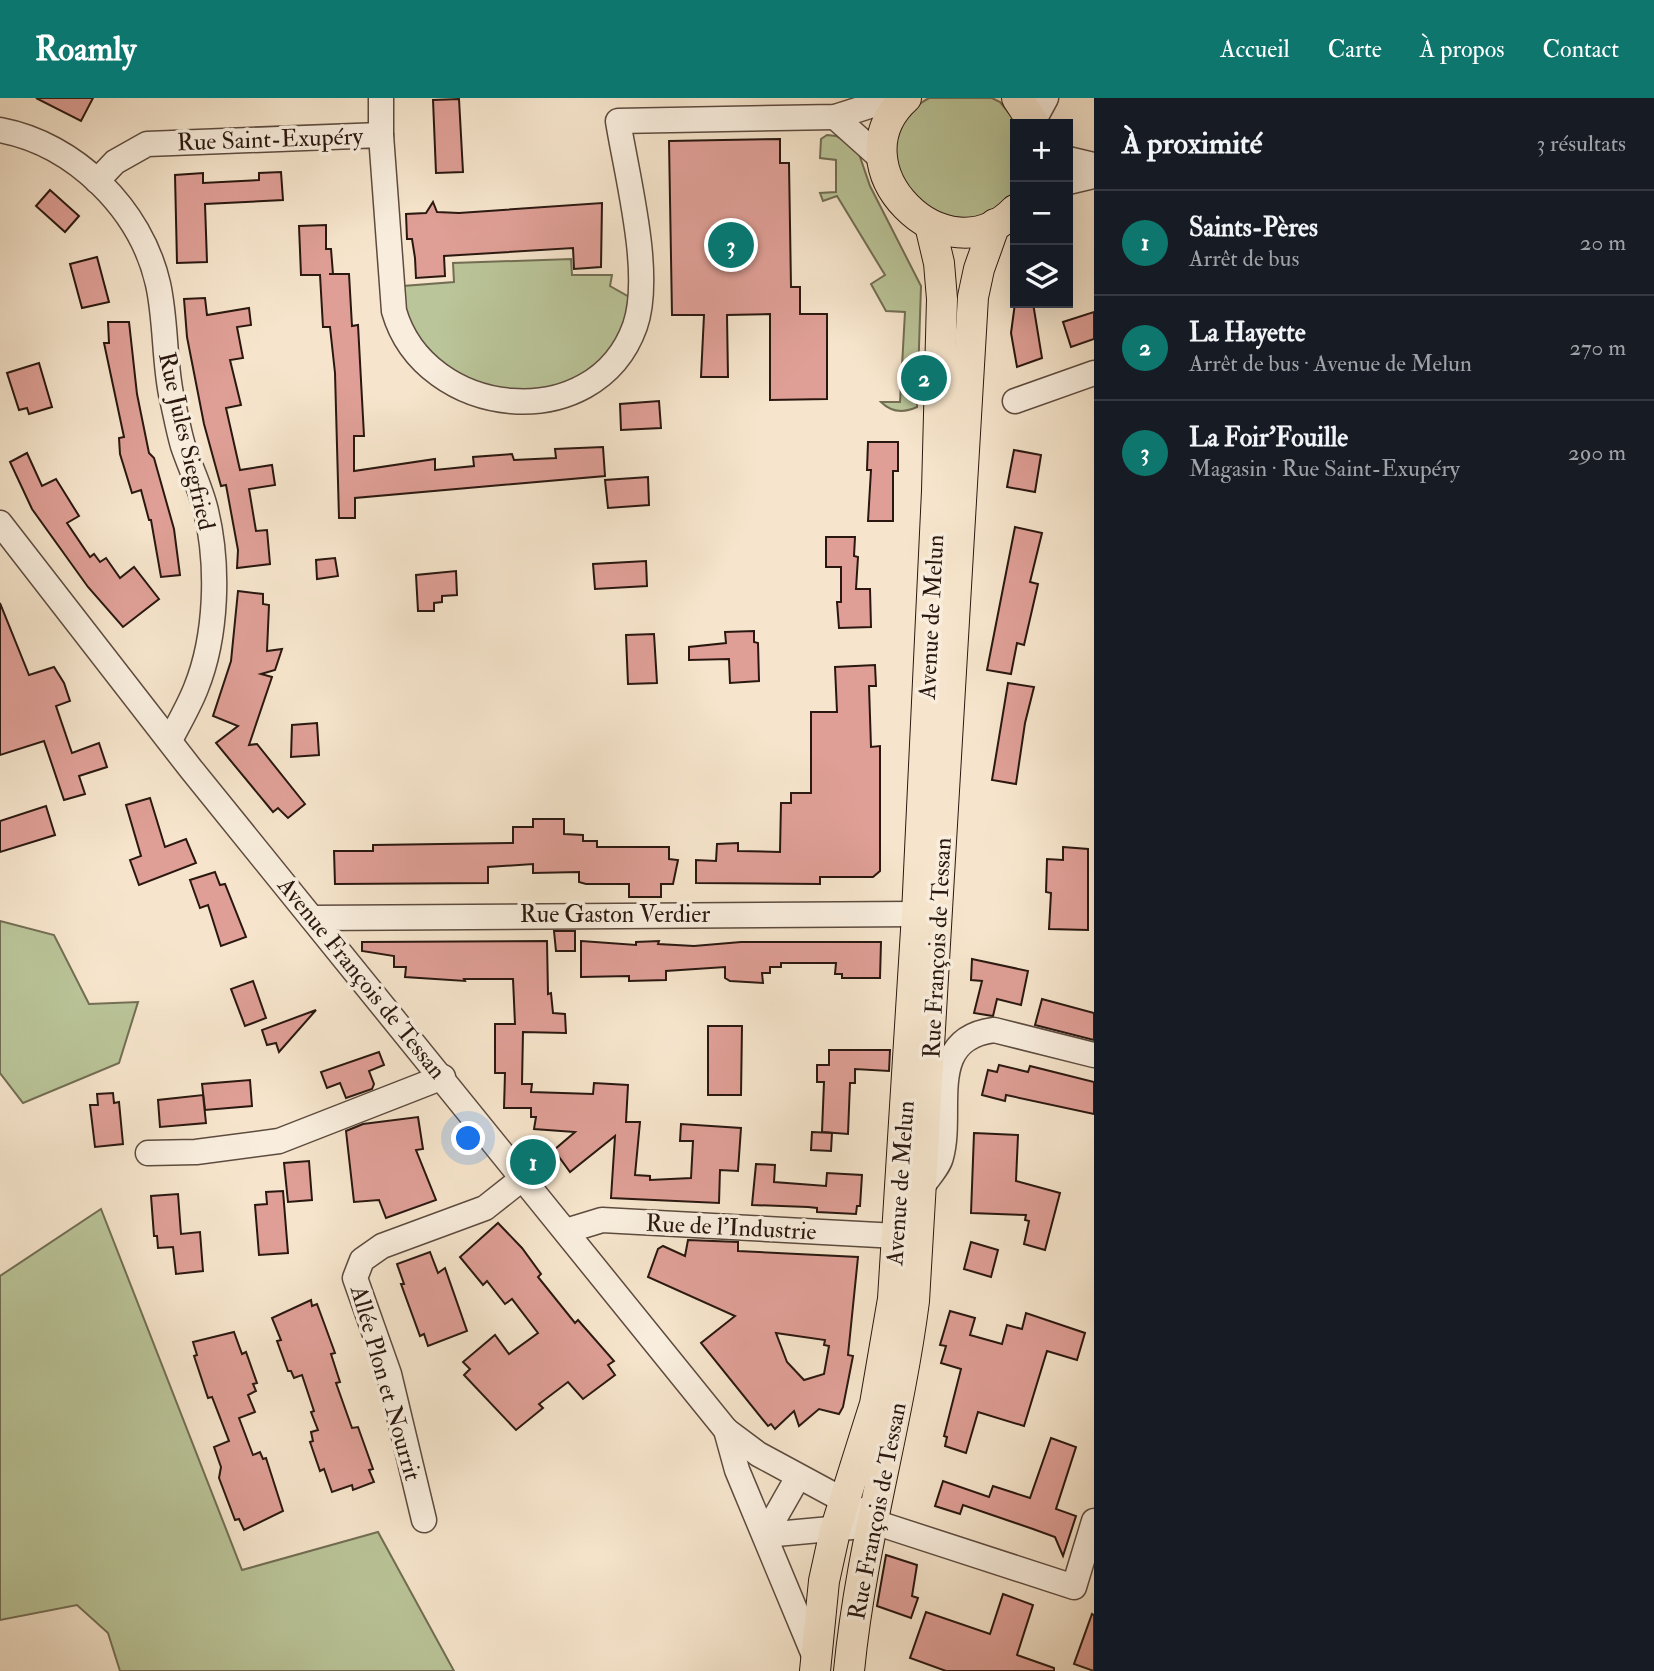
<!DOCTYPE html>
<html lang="fr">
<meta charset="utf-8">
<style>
body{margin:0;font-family:"IM FELL Double Pica",serif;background:#20242c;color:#f1f3f6}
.controls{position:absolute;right:21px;top:21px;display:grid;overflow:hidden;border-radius:0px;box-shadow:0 7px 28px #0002}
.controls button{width:63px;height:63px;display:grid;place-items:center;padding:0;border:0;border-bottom:2px solid #363941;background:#171b24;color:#f1f3f6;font:35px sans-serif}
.you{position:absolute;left:469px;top:1041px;width:24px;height:24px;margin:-18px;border:5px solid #fff;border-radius:50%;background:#1a73e8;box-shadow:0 0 0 10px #1a73e833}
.badge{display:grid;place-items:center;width:46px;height:46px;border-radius:50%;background:#0f766e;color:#fff;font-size:23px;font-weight:700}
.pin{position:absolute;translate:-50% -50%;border:4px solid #fff;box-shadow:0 2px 7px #0006}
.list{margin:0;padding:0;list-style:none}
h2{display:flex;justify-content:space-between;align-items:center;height:91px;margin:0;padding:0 28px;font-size:30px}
h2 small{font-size:23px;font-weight:400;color:#9ea1a6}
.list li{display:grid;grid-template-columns:46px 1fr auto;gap:21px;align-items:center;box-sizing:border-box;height:105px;padding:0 28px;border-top:2px solid #363941}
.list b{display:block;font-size:26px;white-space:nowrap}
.list p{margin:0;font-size:23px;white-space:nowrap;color:#9ea1a6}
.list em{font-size:23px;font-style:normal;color:#9ea1a6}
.icon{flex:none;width:38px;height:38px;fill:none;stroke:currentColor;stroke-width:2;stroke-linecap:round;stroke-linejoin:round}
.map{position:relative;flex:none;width:1094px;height:1573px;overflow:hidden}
header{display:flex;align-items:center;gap:42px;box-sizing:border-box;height:98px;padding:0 35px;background:#0f766e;color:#fff}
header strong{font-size:33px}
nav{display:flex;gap:38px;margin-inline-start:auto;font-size:24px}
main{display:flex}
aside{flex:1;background:#171b24}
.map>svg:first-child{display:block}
</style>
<header>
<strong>Roamly</strong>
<nav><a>Accueil</a><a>Carte</a><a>À propos</a><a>Contact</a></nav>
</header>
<main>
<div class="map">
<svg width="1094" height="1573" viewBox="0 0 1094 1573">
<rect width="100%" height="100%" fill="#f6e5cc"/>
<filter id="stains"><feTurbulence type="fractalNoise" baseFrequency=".00286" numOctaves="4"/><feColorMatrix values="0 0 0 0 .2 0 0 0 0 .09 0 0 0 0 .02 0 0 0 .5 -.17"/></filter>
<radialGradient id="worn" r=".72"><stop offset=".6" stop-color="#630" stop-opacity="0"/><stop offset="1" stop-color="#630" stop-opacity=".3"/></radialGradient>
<g fill="#bac599" stroke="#726e54" stroke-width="2">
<path d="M929 0H992L1000 4 1018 26H1015V91C995 128 948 126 917 105 912 101 909 92 906 87 903 79 896 70 895 62 892 38 907 11 929 0Z"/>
<path d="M827 37 836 38 850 46 859 56 870 88 921 188 917 309C904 315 891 314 881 304H900L905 214 886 213 871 186 885 177 837 98 823 103 820 95 836 94V62L820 60 821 41Z"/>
<path d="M571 161 572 177H612L610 188 631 200C626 218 622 233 612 249 591 281 545 296 508 295 482 294 438 268 420 249 406 234 404 207 403 188L454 184 453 165Z"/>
<path d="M0 823 54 837 89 906 138 904 119 965 23 1005 0 975Z"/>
<path d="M101 1111 242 1472 378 1434 454 1573H120L108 1535 77 1507 0 1522V1178Z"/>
</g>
<g fill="#df9f96" stroke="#2a1810" stroke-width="2" fill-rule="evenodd">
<path d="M36 0H93L81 23Z"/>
<path d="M459 1 463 74 436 75 433 2Z"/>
<path d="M780 41V65H789L791 189H800V216H827V301L770 302V216L727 217 728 279H701L704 217H672L669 43Z"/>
<path d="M281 74 283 102 205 106 207 164 177 165 175 77 203 75V85L259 82V75Z"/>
<path d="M50 92 79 118 65 134 36 108Z"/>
<path d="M433 104 437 114 459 115 602 105 601 169 574 171 573 150 444 158 445 178 416 180 415 160 412 141H407L406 116 426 115Z"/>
<path d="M326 127V151H331L333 176H329H349L352 228 358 227 364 338H354V373L435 361V372L474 368 473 359 512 356 514 362 556 360 555 351 603 349 605 378 355 400V420H339L335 275 330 229H323L320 177H301L299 128Z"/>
<path d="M97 159 109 204 82 210 70 166Z"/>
<path d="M205 200 207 217 249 210 251 227 237 229 243 260 230 262 241 307 226 310 240 372 272 367 275 387 249 391 256 433 267 432 270 466 237 470 238 452 226 387 221 388 204 326 187 239 184 201Z"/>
<path d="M1015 205H1033L1042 260 1017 269 1011 235Z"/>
<path d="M1094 214V241L1071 249 1063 224Z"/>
<path d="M108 224H129L137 296 149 355 154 360 174 431 180 477 161 479 151 422H149L141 392 132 395 120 356 119 340 124 339 104 245H109Z"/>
<path d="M39 265 52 309 29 316 27 310 19 312 7 275Z"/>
<path d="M659 303 661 330 621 332 620 306Z"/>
<path d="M868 344H898V373H893V423H868L871 372H867Z"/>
<path d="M1014 352 1041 357 1035 394 1007 389Z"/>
<path d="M27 355 42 388 56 381 79 418 67 425 90 459 94 456 100 464 106 460 120 480 134 469 159 501 123 529 88 489 32 411 10 364Z"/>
<path d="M648 379 649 407 608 410 605 382Z"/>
<path d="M1015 429 1042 435 1030 484 1038 486 1024 547 1017 545 1011 576 987 572Z"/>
<path d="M826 439H855L854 458 858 459 856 491H870L871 529 839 530 837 504H841V469H826Z"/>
<path d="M335 460 338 478 317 481 316 462Z"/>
<path d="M646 463 647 488 595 491 593 466Z"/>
<path d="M456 473 457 497 442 498V504L434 505V513H418L416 477Z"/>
<path d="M238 493 263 496V506L269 507 267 553 282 551 275 572 261 576 272 579 249 647 257 646 305 706 288 720 278 710 273 714 216 645 238 628 213 618 231 563Z"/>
<path d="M0 505 29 577 54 569 64 585 70 603 56 608 72 655 99 645 107 669 79 678 85 696 64 702 44 643 0 657Z"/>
<path d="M754 533V544L758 545 759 583 730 585 729 561 689 562V549L726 545 725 534Z"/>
<path d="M654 536 657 585 628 586 626 537Z"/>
<path d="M875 567 876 588H869L871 649 880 648V773L873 779H820V786L696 785V762L716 763 717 746 738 745V753L780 754 781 705H791V695H811V614H837L835 569Z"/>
<path d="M1008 585 1034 589 1025 625 1016 686 992 682Z"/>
<path d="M317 625 319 657 291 659 292 627Z"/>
<path d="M150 700 165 749 186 741 196 765 139 787 130 762 141 758 126 707Z"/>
<path d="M46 708 55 737 0 754V723Z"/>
<path d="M533 721H564V736L583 737V743H597V749H669V761L678 762 673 786H661V799H629V786H586L579 784V774L533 775V766L488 769V785L335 786 334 753H373V747L513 745V729H533Z"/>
<path d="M1063 749 1088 751V832L1049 831 1051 795 1046 794 1047 761 1063 762Z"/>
<path d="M215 774 220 787 225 786 246 839 221 848 208 807 200 810 190 782Z"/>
<path d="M554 833H575V853H556Z"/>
<path d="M547 843 548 896 551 895 553 915 565 916 566 935 523 934 522 986H532L531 994 593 996 594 985 628 987 626 1024H640L635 1077 650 1078V1082L691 1080 693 1043H680L681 1026 741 1030 738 1073 720 1072 719 1105 611 1100 615 1038 570 1074 554 1052 575 1034 534 1031 536 1019H531V1010H504L505 975H495V926H515L513 881H464L465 883 405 879 406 869H394V858L362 853V844Z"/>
<path d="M581 843 636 847V844L659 843 658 846 694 848 741 844H881L880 880H842V876H835L836 865H781V869H770V875H762L763 885 730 883 725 880V869L666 873V882L629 883V878L581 879Z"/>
<path d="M972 861 1028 873 1021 907 997 901 993 918 974 915 982 883 971 882Z"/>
<path d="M253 883 266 920 245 928 231 891Z"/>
<path d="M1042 901 1094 915V942L1035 927Z"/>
<path d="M316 912 279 954 276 945 267 947 262 932Z"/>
<path d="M708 928H742L741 997H708Z"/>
<path d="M829 952H890L889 973 855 971V985H850L848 1036 822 1034 824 984H817V967H829Z"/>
<path d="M379 954 384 967 369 973 374 986 372 991 346 1000 340 985 327 990 321 974Z"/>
<path d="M999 967 1028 974 1030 968 1094 984V1016L1006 997 1005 1003 982 997 988 972 997 974Z"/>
<path d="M250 982 252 1008 205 1012 202 986Z"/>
<path d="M113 995 114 1005 119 1004 123 1046 95 1049 90 1007H98L97 996Z"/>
<path d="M203 997 206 1025 160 1029 158 1002Z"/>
<path d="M418 1019 423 1051 416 1052 436 1102 386 1120 379 1102 354 1104 346 1033 363 1026Z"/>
<path d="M812 1034 832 1035 831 1053 811 1052Z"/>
<path d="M974 1035 1018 1037 1016 1083 1060 1095 1045 1152 1024 1146 1029 1123 1025 1122 1026 1117 971 1115Z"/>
<path d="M309 1063 312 1102 288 1104 284 1065Z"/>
<path d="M756 1066 775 1067 774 1084 826 1088 827 1075 862 1077 860 1108H857L856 1116 817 1114V1110L808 1109 752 1107Z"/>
<path d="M283 1093 288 1155 259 1157 255 1107 267 1106 266 1094Z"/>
<path d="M178 1096 181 1136 200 1134 203 1173 176 1176 173 1149 158 1150 157 1138H154L151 1098Z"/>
<path d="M498 1125 522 1150 541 1176 538 1179 575 1225 578 1222 614 1263 608 1267 615 1277 583 1301 568 1284 539 1306 543 1310 516 1332 464 1277 470 1271 463 1264 495 1237 509 1256 538 1235 512 1201 505 1206 487 1183 483 1187 460 1159Z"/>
<path d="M688 1142 738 1144V1153L858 1159 848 1257 853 1258 843 1309 839 1316 819 1311 799 1328 794 1313 775 1331 771 1326 768 1328 701 1245 735 1218 648 1179 658 1151 663 1148 685 1158ZM776 1235 825 1242 824 1247 829 1248 824 1276 804 1282 787 1264Z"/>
<path d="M971 1144 998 1152 991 1179 964 1171Z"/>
<path d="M430 1154 438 1175 445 1170 467 1233 428 1248 424 1236 420 1238 401 1186H404L397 1166Z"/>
<path d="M311 1202 312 1208 317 1206 335 1255 331 1256 340 1284 336 1285 352 1330 358 1329 373 1371 369 1372 374 1384 353 1392 352 1387 332 1394 324 1371 320 1373 310 1344 313 1343 311 1334 318 1332 311 1314 314 1313 302 1277 294 1280 291 1273H288L277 1243 281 1242 272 1220Z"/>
<path d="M950 1213 975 1220 970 1237 1002 1246 1007 1227 1022 1231 1026 1215 1085 1235 1077 1262 1047 1253 1024 1328 978 1314 966 1355 945 1348 947 1339 944 1338 961 1271 941 1265 946 1248 940 1247Z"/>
<path d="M234 1234 242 1256 246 1254 257 1285 253 1286 256 1293 248 1297 255 1314 239 1320 253 1357 260 1354 263 1361 266 1360 283 1413 244 1432 239 1421 235 1422 219 1380 221 1369 214 1349 229 1343 212 1299 208 1300 194 1258 197 1257 193 1244Z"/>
<path d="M1051 1340 1076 1349 1056 1411 1076 1418 1063 1458 1055 1439 1033 1431 963 1407 960 1416 935 1408 943 1383 989 1399 993 1388 1030 1400Z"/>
<path d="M886 1457 917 1467 912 1498 918 1500 911 1520 877 1508Z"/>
<path d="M1003 1496 1033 1507 1017 1557 1054 1570V1573H946L910 1560 926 1514 990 1536Z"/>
<path d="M1092 1516 1094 1517V1573L1074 1566Z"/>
</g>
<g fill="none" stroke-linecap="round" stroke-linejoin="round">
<g stroke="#5d4b3f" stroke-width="27">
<g id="minor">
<path d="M835 19 883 62"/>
<path d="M1033 24 1046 0"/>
<path d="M0 32C75 46 141 111 158 186 166 222 164 260 171 296 175 313 178 331 183 348 190 369 201 391 206 413 219 467 217 538 196 590 189 608 179 625 170 642"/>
<path d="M381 37V0"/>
<path d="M1068 61 1094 67"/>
<path d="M97 83 115 64 147 46 381 37 394 213C425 321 595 340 635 228 653 176 627 79 618 23L835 19 879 5 901 4"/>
<path d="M1068 84 1094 78"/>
<path d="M1015 303 1094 275"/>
<path d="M0 425 191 671 726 1332 758 1356 845 1403 874 1424 1074 1489 1094 1423"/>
<path d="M312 820 917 816"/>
<path d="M148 1055 196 1054 279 1043 443 979"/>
<path d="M923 1087C929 1079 939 1068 941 1059 954 1013 924 941 994 932L1094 957"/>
<path d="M566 1133 602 1122 897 1138"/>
<path d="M726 1332 737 1372 816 1562"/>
<path d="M424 1422 389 1276 355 1180 362 1162 382 1148 485 1110 523 1080"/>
<path d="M765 1437 852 1429"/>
<path d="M765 1437 798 1379"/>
</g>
</g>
<g stroke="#2a1810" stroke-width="32">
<g id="major">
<path d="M906 0C831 68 946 184 1015 112"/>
<path d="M1017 0 1034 26"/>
<path d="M815 1573 824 1483 835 1433 875 1306 893 1201 917 816 937 393 942 201 939 165 930 127"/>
<path d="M849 1573C861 1448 898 1327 914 1203L973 199 979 171 995 126"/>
</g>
</g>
<use href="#minor" stroke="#f9eede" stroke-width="24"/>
<use href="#major" stroke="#f6e5cc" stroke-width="30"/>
</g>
<g text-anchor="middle" stroke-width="7" stroke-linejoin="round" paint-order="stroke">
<g font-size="24" fill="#2a1810" stroke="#f9eede">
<text transform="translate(270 41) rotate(-2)" y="8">Rue Saint-Exupéry</text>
<text transform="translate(187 343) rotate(77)" y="8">Rue Jules Siegfried</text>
<text transform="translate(931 519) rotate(-87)" y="8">Avenue de Melun</text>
<text x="615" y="824">Rue Gaston Verdier</text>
<text transform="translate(937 850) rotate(-87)" y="8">Rue François de Tessan</text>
<text transform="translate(362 880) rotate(51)" y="8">Avenue François de Tessan</text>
<text transform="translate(900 1085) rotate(-86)" y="8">Avenue de Melun</text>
<text transform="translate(731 1129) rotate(3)" y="8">Rue de l'Industrie</text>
<text transform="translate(386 1285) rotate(74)" y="8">Allée Plon et Nourrit</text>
<text transform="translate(877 1413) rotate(-79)" y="8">Rue François de Tessan</text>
</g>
</g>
<rect width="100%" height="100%" filter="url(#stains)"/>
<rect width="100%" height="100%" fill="url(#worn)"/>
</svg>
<div class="controls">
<button>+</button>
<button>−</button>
<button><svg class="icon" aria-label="layers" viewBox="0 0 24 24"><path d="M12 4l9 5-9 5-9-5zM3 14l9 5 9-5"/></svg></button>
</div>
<div class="you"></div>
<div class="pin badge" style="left:533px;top:1064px">1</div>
<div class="pin badge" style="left:924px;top:280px">2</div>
<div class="pin badge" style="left:731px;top:147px">3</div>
</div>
<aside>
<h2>À proximité<small>3 résultats</small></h2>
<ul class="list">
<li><span class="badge">1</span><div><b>Saints-Pères</b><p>Arrêt de bus</p></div><em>20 m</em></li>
<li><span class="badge">2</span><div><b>La Hayette</b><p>Arrêt de bus · Avenue de Melun</p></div><em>270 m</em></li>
<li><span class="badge">3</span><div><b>La Foir'Fouille</b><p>Magasin · Rue Saint-Exupéry</p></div><em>290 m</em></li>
</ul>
</aside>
</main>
